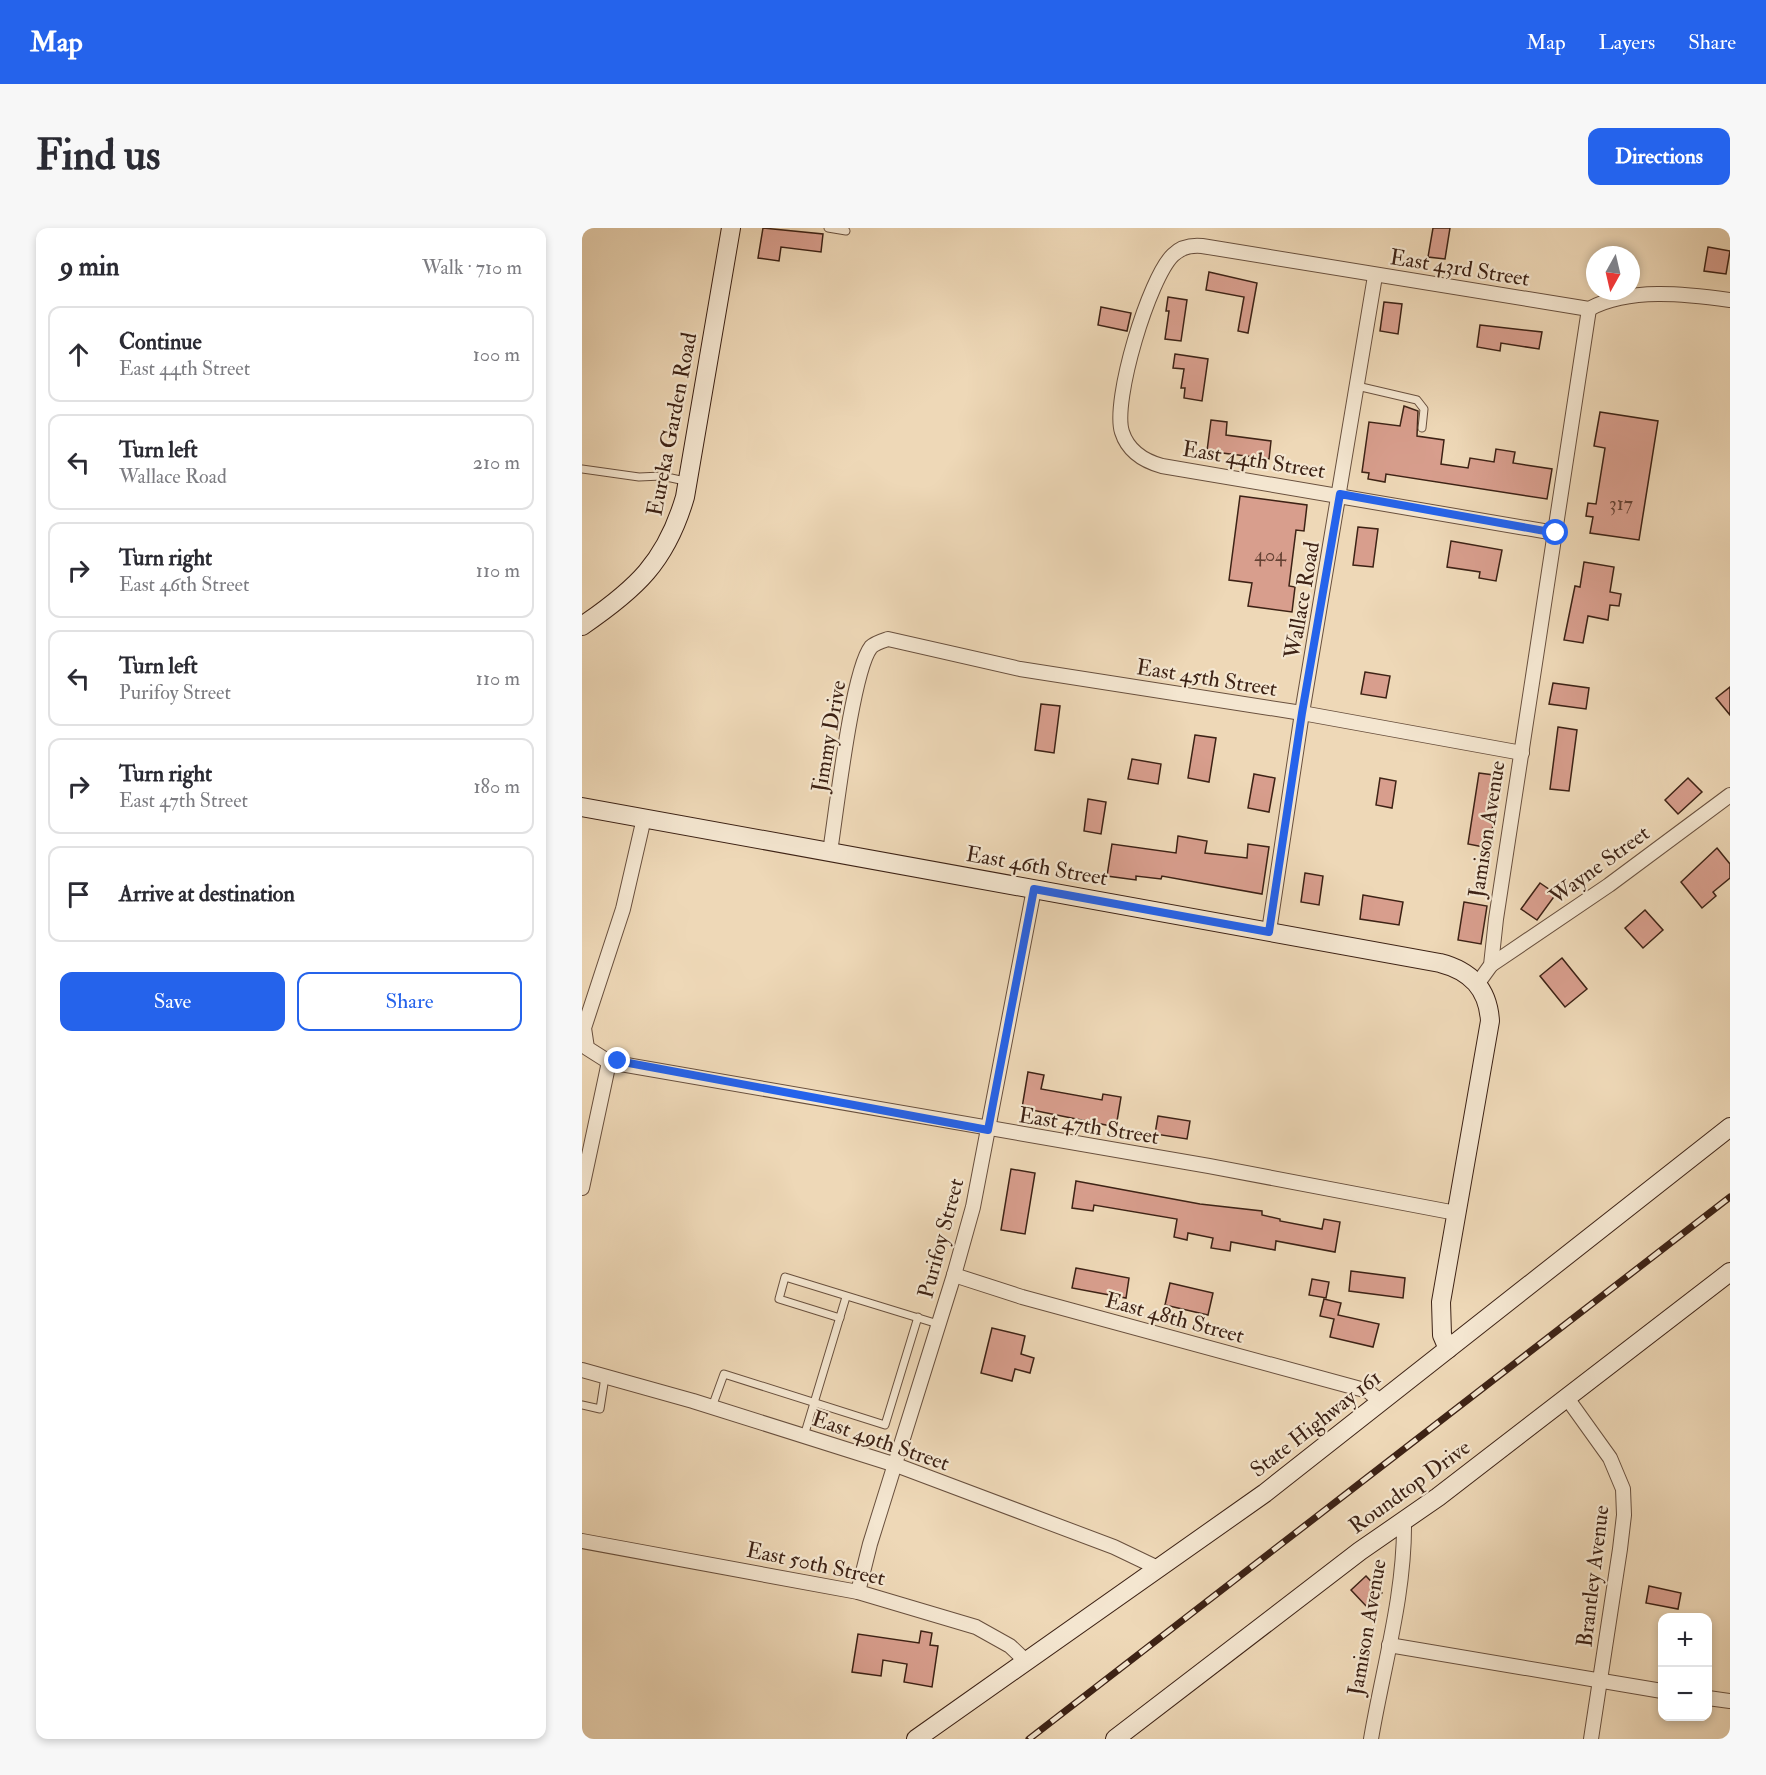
<!DOCTYPE html>
<meta charset="utf-8">
<style>
body{margin:0;font-family:"IM FELL Double Pica",serif;background:#f7f7f7;color:#2b2b33}
.controls{position:absolute;right:18px;bottom:18px;display:grid;overflow:hidden;border-radius:12px;box-shadow:0 3px 9px #0003}
.controls button{width:54px;height:54px;display:grid;place-items:center;padding:0;border:0;border-bottom:2px solid #e1e1e2;background:#fff;color:#2b2b33;font:30px sans-serif}
.compass{position:absolute;left:1004px;top:18px;width:54px;height:54px;border-radius:50%;background:#fff;box-shadow:0 3px 9px #0003;rotate:188deg}
.stop{position:absolute;width:18px;height:18px;margin:-14px;border:4px solid #2563eb;border-radius:50%;background:#fff}
.stop.end{background:#2563eb;border-color:#fff;box-shadow:0 2px 6px #0008}
.list{margin:0;padding:0;list-style:none}
h2{display:flex;justify-content:space-between;align-items:center;height:78px;margin:0;padding:0 24px;font-size:26px}
h2 small{font-size:20px;font-weight:400;color:#7c7c81}
.list li{display:grid;grid-template-columns:39px 1fr auto;gap:18px;align-items:center;box-sizing:border-box;height:96px;margin:0 12px 12px;padding:0 12px;border:2px solid #e1e1e2;border-radius:12px}
.list b{display:block;font-size:22px;white-space:nowrap}
.list p{margin:0;font-size:20px;white-space:nowrap;color:#7c7c81}
.list em{font-size:20px;font-style:normal;color:#7c7c81}
.actions{display:flex;gap:12px;padding:18px 24px}
.actions a{flex:1;padding:14px 0;border:2px solid #2563eb;border-radius:12px;text-align:center;font-size:21px;color:#2563eb}
.actions .main{background:#2563eb;color:#fff}
.icon{flex:none;width:33px;height:33px;fill:none;stroke:currentColor;stroke-width:2;stroke-linecap:round;stroke-linejoin:round}
.map{position:relative;flex:none;width:1148px;height:1511px;overflow:hidden;border-radius:12px}
header{display:flex;align-items:center;gap:36px;box-sizing:border-box;height:84px;padding:0 30px;background:#2563eb;color:#fff}
header strong{font-size:28px}
nav{display:flex;gap:33px;margin-inline-start:auto;font-size:21px}
.intro{display:flex;align-items:center;justify-content:space-between;box-sizing:border-box;height:144px;padding:0 36px}
h1{margin:0;font-size:42px}
.button{padding:15px 27px;border-radius:12px;background:#2563eb;color:#fff;font-size:21px;font-weight:700}
main{display:flex;gap:36px;padding:0 36px}
aside{flex:1;background:#fff;border-radius:12px;box-shadow:0 3px 9px #0003}
.map>svg:first-child{display:block}
</style>
<header>
<strong>Map</strong>
<nav><a>Map</a><a>Layers</a><a>Share</a></nav>
</header>
<div class="intro"><h1>Find us</h1><a class="button">Directions</a></div>
<main>
<aside>
<h2>9 min<small>Walk · 710 m</small></h2>
<ul class="list">
<li><svg class="icon" aria-label="ahead" viewBox="0 0 24 24"><path d="M12 20V5M6 11l6-6 6 6"/></svg><div><b>Continue</b><p>East 44th Street</p></div><em>100 m</em></li>
<li><svg class="icon" aria-label="left" viewBox="0 0 24 24"><path d="M17 20v-9H6M10 6l-5 5 5 5"/></svg><div><b>Turn left</b><p>Wallace Road</p></div><em>210 m</em></li>
<li><svg class="icon" aria-label="right" viewBox="0 0 24 24"><path d="M7 20v-9h11M14 6l5 5-5 5"/></svg><div><b>Turn right</b><p>East 46th Street</p></div><em>110 m</em></li>
<li><svg class="icon" aria-label="left" viewBox="0 0 24 24"><path d="M17 20v-9H6M10 6l-5 5 5 5"/></svg><div><b>Turn left</b><p>Purifoy Street</p></div><em>110 m</em></li>
<li><svg class="icon" aria-label="right" viewBox="0 0 24 24"><path d="M7 20v-9h11M14 6l5 5-5 5"/></svg><div><b>Turn right</b><p>East 47th Street</p></div><em>180 m</em></li>
<li><svg class="icon" aria-label="arrive" viewBox="0 0 24 24"><path d="M6 21V4h12l-3 4 3 4H6"/></svg><div><b>Arrive at destination</b></div></li>
</ul>
<div class="actions"><a class="main">Save</a><a>Share</a></div>
</aside>
<div class="map">
<svg width="1148" height="1511" viewBox="0 0 1148 1511">
<rect width="100%" height="100%" fill="#eed8b7"/>
<filter id="stains"><feTurbulence type="fractalNoise" baseFrequency=".00333" numOctaves="4"/><feColorMatrix values="0 0 0 0 .2 0 0 0 0 .09 0 0 0 0 .02 0 0 0 .5 -.17"/></filter>
<radialGradient id="worn" r=".72"><stop offset=".6" stop-color="#630" stop-opacity="0"/><stop offset="1" stop-color="#630" stop-opacity=".3"/></radialGradient>
<g fill="#d89e8d" stroke="#3d2215" stroke-width="1.5">
<path d="M181 0 241 6 239 24 199 19 197 33 176 30Z"/>
<path d="M851 0H868L863 31 846 29Z"/>
<path d="M1126 19 1148 23 1144 46 1122 43Z"/>
<path d="M627 44 675 55 666 105 656 103 662 69 624 62Z"/>
<path d="M586 69 605 72 599 113 583 111 587 83H584Z"/>
<path d="M802 74 820 76 816 106 798 103Z"/>
<path d="M519 79 549 85 545 103 516 97Z"/>
<path d="M898 97 960 104 957 121 919 115 918 123 895 119Z"/>
<path d="M593 126 626 131 620 173 602 170 603 160H599L602 141 591 140Z"/>
<path d="M822 178 836 183 835 208 862 212 859 236 886 240 888 230 912 234 914 221 933 224 931 235 970 241 965 271 804 246 803 254 786 251 787 245 780 244 787 194 818 198Z"/>
<path d="M1018 184 1076 193 1057 312 1008 305 1011 289 1004 288 1006 275 1014 276 1023 220 1012 218Z"/>
<path d="M629 192 645 194 644 207 689 213 687 231 625 223Z"/>
<path d="M658 268 725 277 722 303 714 302 707 358 713 359 710 384 666 378 670 355 647 352Z"/>
<path d="M776 299 796 301 791 339 771 337Z"/>
<path d="M869 313 920 322 914 353 897 350 898 344 865 339Z"/>
<path d="M1002 334 1032 339 1028 364 1039 366 1037 378 1028 377 1026 392 1006 388 1001 415 982 412 993 358 998 359Z"/>
<path d="M783 444 808 448 804 470 779 466Z"/>
<path d="M971 455 1007 460 1004 481 967 476Z"/>
<path d="M1148 459V487L1134 470Z"/>
<path d="M459 476 478 478 472 525 453 522Z"/>
<path d="M976 499 995 502 987 563 968 561Z"/>
<path d="M613 507 634 510 627 554 606 550Z"/>
<path d="M550 531 579 536 576 556 546 551Z"/>
<path d="M897 545 919 548 907 620 886 616Z"/>
<path d="M672 546 693 550 687 584 666 580Z"/>
<path d="M798 550 814 553 810 580 794 577Z"/>
<path d="M1106 550 1120 564 1096 586 1083 572Z"/>
<path d="M506 571 524 574 519 606 502 603Z"/>
<path d="M596 608 625 613 623 625 665 630 666 616 687 619 680 666 580 648 579 651 554 648V652L525 648 530 616 594 625Z"/>
<path d="M1135 620 1148 636V650L1131 664 1134 668 1120 680 1099 654Z"/>
<path d="M723 645 741 648 737 677 719 674Z"/>
<path d="M958 655 974 666 955 692 939 681Z"/>
<path d="M781 667 821 674 817 697 778 691Z"/>
<path d="M882 674 905 678 899 716 876 712Z"/>
<path d="M1063 682 1081 702 1061 720 1043 700Z"/>
<path d="M980 730 1005 761 983 779 958 748Z"/>
<path d="M446 844 462 847 459 861 520 872 521 866 539 869 534 899 440 880Z"/>
<path d="M576 888 608 893 605 911 573 906Z"/>
<path d="M429 941 453 945 443 1006 419 1002Z"/>
<path d="M494 953 618 976 680 983V987L698 991V993L740 1001 742 991 758 994 753 1024 694 1013 693 1022 649 1014 648 1023 629 1020 631 1010 606 1005 605 1012 592 1009 595 991 512 977 511 983 490 980Z"/>
<path d="M494 1040 547 1050 544 1070 490 1060Z"/>
<path d="M769 1043 823 1050 821 1070 767 1063Z"/>
<path d="M730 1051 747 1054 744 1070 727 1067Z"/>
<path d="M588 1055 631 1065 626 1087 583 1077Z"/>
<path d="M742 1071 759 1075 756 1087 797 1096 791 1119 748 1109 752 1091 738 1088Z"/>
<path d="M410 1100 443 1108 439 1126 452 1130 448 1145 433 1141 430 1153 399 1145Z"/>
<path d="M784 1348 800 1365 785 1379 769 1362Z"/>
<path d="M1067 1358 1099 1365 1096 1381 1064 1375Z"/>
<path d="M339 1403 350 1405 348 1417 356 1418 350 1459 322 1454 325 1436 301 1432 299 1448 270 1444 276 1406 337 1415Z"/>
</g>
<g fill="none" stroke-linecap="round" stroke-linejoin="round">
<g stroke="#69503e" stroke-width="9">
<g id="lane">
<path d="M246 0 264 3"/>
<path d="M775 158 835 172 842 181 840 200"/>
<path d="M0 241 57 249 80 248 103 253"/>
<path d="M258 1090 197 1071 203 1049 356 1096"/>
<path d="M0 1177 18 1181 23 1149"/>
<path d="M130 1179 142 1146 303 1197 336 1089"/>
<path d="M222 1208 264 1069"/>
</g>
</g>
<g stroke="#69503e" stroke-width="16">
<g id="street">
<path d="M973 305 580 238C562 233 546 223 540 204 530 173 567 50 591 27 599 19 609 17 620 18L1007 81C1047 59 1104 66 1148 72"/>
<path d="M62 590 41 681 2 800 5 820 27 834 627 938 874 985"/>
<path d="M248 624C254 586 270 443 289 419 293 415 300 413 306 411L438 441 720 485 940 525"/>
<path d="M687 703 720 485 793 48"/>
<path d="M909 737 1027 657 1148 567"/>
<path d="M896 755 909 737 914 691 1007 81"/>
<path d="M0 960 27 834"/>
<path d="M372 1047 440 1069 786 1163 799 1174"/>
<path d="M0 1142 111 1173 314 1237 532 1319 578 1341"/>
<path d="M985 1170 1028 1230 1041 1261 1042 1287 1038 1321 1009 1511"/>
<path d="M0 1313 276 1364 394 1399 428 1418 445 1434"/>
<path d="M276 1364 288 1316 372 1047 391 979 452 661"/>
<path d="M807 1417 1080 1463"/>
<path d="M1126 1470 1148 1473"/>
<path d="M789 1511C801 1440 823 1366 822 1294"/>
</g>
</g>
<g stroke="#3d2215" stroke-width="20">
<g id="secondary">
<path d="M0 398C54 361 84 334 103 269L149 0"/>
<path d="M0 579 858 735C889 743 906 761 908 793L859 1074 860 1107 866 1121"/>
<path d="M334 1511 683 1265 1148 899"/>
<path d="M533 1511 778 1323 856 1269 1148 1044"/>
</g>
</g>
<use href="#lane" stroke="#f4e6d0" stroke-width="7"/>
<use href="#street" stroke="#f4e6d0" stroke-width="14"/>
<use href="#secondary" stroke="#f4e6d0" stroke-width="18"/>
<g stroke="#3d2215" stroke-width="7">
<path id="rail" d="M447 1511 1148 969"/>
</g>
<use href="#rail" stroke="#f4e6d0" stroke-width="4.5" stroke-dasharray="14" stroke-linecap="butt"/>
</g>
<g fill="none" stroke-linecap="round" stroke-linejoin="round">
<path stroke="#2563eb" stroke-width="8" d="M36 833 406 902 452 661 687 704 720 485 758 266 974 305"/>
</g>
<g text-anchor="middle" stroke-width="4.5" stroke-linejoin="round" paint-order="stroke">
<g font-size="20" fill="#644133">
<text x="1039" y="282">317</text>
<text x="688" y="333">404</text>
</g>
<g font-size="22" fill="#3d2215" stroke="#f4e6d0">
<text transform="translate(878 39) rotate(9)" y="8">East 43rd Street</text>
<text transform="translate(89 196) rotate(-79)" y="8">Eureka Garden Road</text>
<text transform="translate(672 231) rotate(9)" y="8">East 44th Street</text>
<text transform="translate(719 372) rotate(-80)" y="8">Wallace Road</text>
<text transform="translate(625 449) rotate(9)" y="8">East 45th Street</text>
<text transform="translate(246 508) rotate(-80)" y="8">Jimmy Drive</text>
<text transform="translate(904 601) rotate(-81)" y="8">Jamison Avenue</text>
<text transform="translate(1017 636) rotate(-36)" y="8">Wayne Street</text>
<text transform="translate(455 637) rotate(10)" y="8">East 46th Street</text>
<text transform="translate(507 897) rotate(9)" y="8">East 47th Street</text>
<text transform="translate(358 1010) rotate(-75)" y="8">Purifoy Street</text>
<text transform="translate(593 1089) rotate(15)" y="8">East 48th Street</text>
<text transform="translate(733 1195) rotate(-38)" y="8">State Highway 161</text>
<text transform="translate(299 1212) rotate(19)" y="8">East 49th Street</text>
<text transform="translate(827 1258) rotate(-36)" y="8">Roundtop Drive</text>
<text transform="translate(234 1335) rotate(12)" y="8">East 50th Street</text>
<text transform="translate(1010 1348) rotate(-83)" y="8">Brantley Avenue</text>
<text transform="translate(784 1399) rotate(-80)" y="8">Jamison Avenue</text>
</g>
</g>
<rect width="100%" height="100%" filter="url(#stains)"/>
<rect width="100%" height="100%" fill="url(#worn)"/>
</svg>
<div class="controls">
<button>+</button>
<button>−</button>
</div>
<svg class="compass" viewBox="-18 -18 36 36"><path d="M0-13l5 13h-10z" fill="#e53935"/><path d="M0 13l5-13h-10z" fill="#7c7c81"/></svg>
<div class="stop" style="left:974px;top:305px"></div>
<div class="stop end" style="left:36px;top:833px"></div>
</div>
</main>
